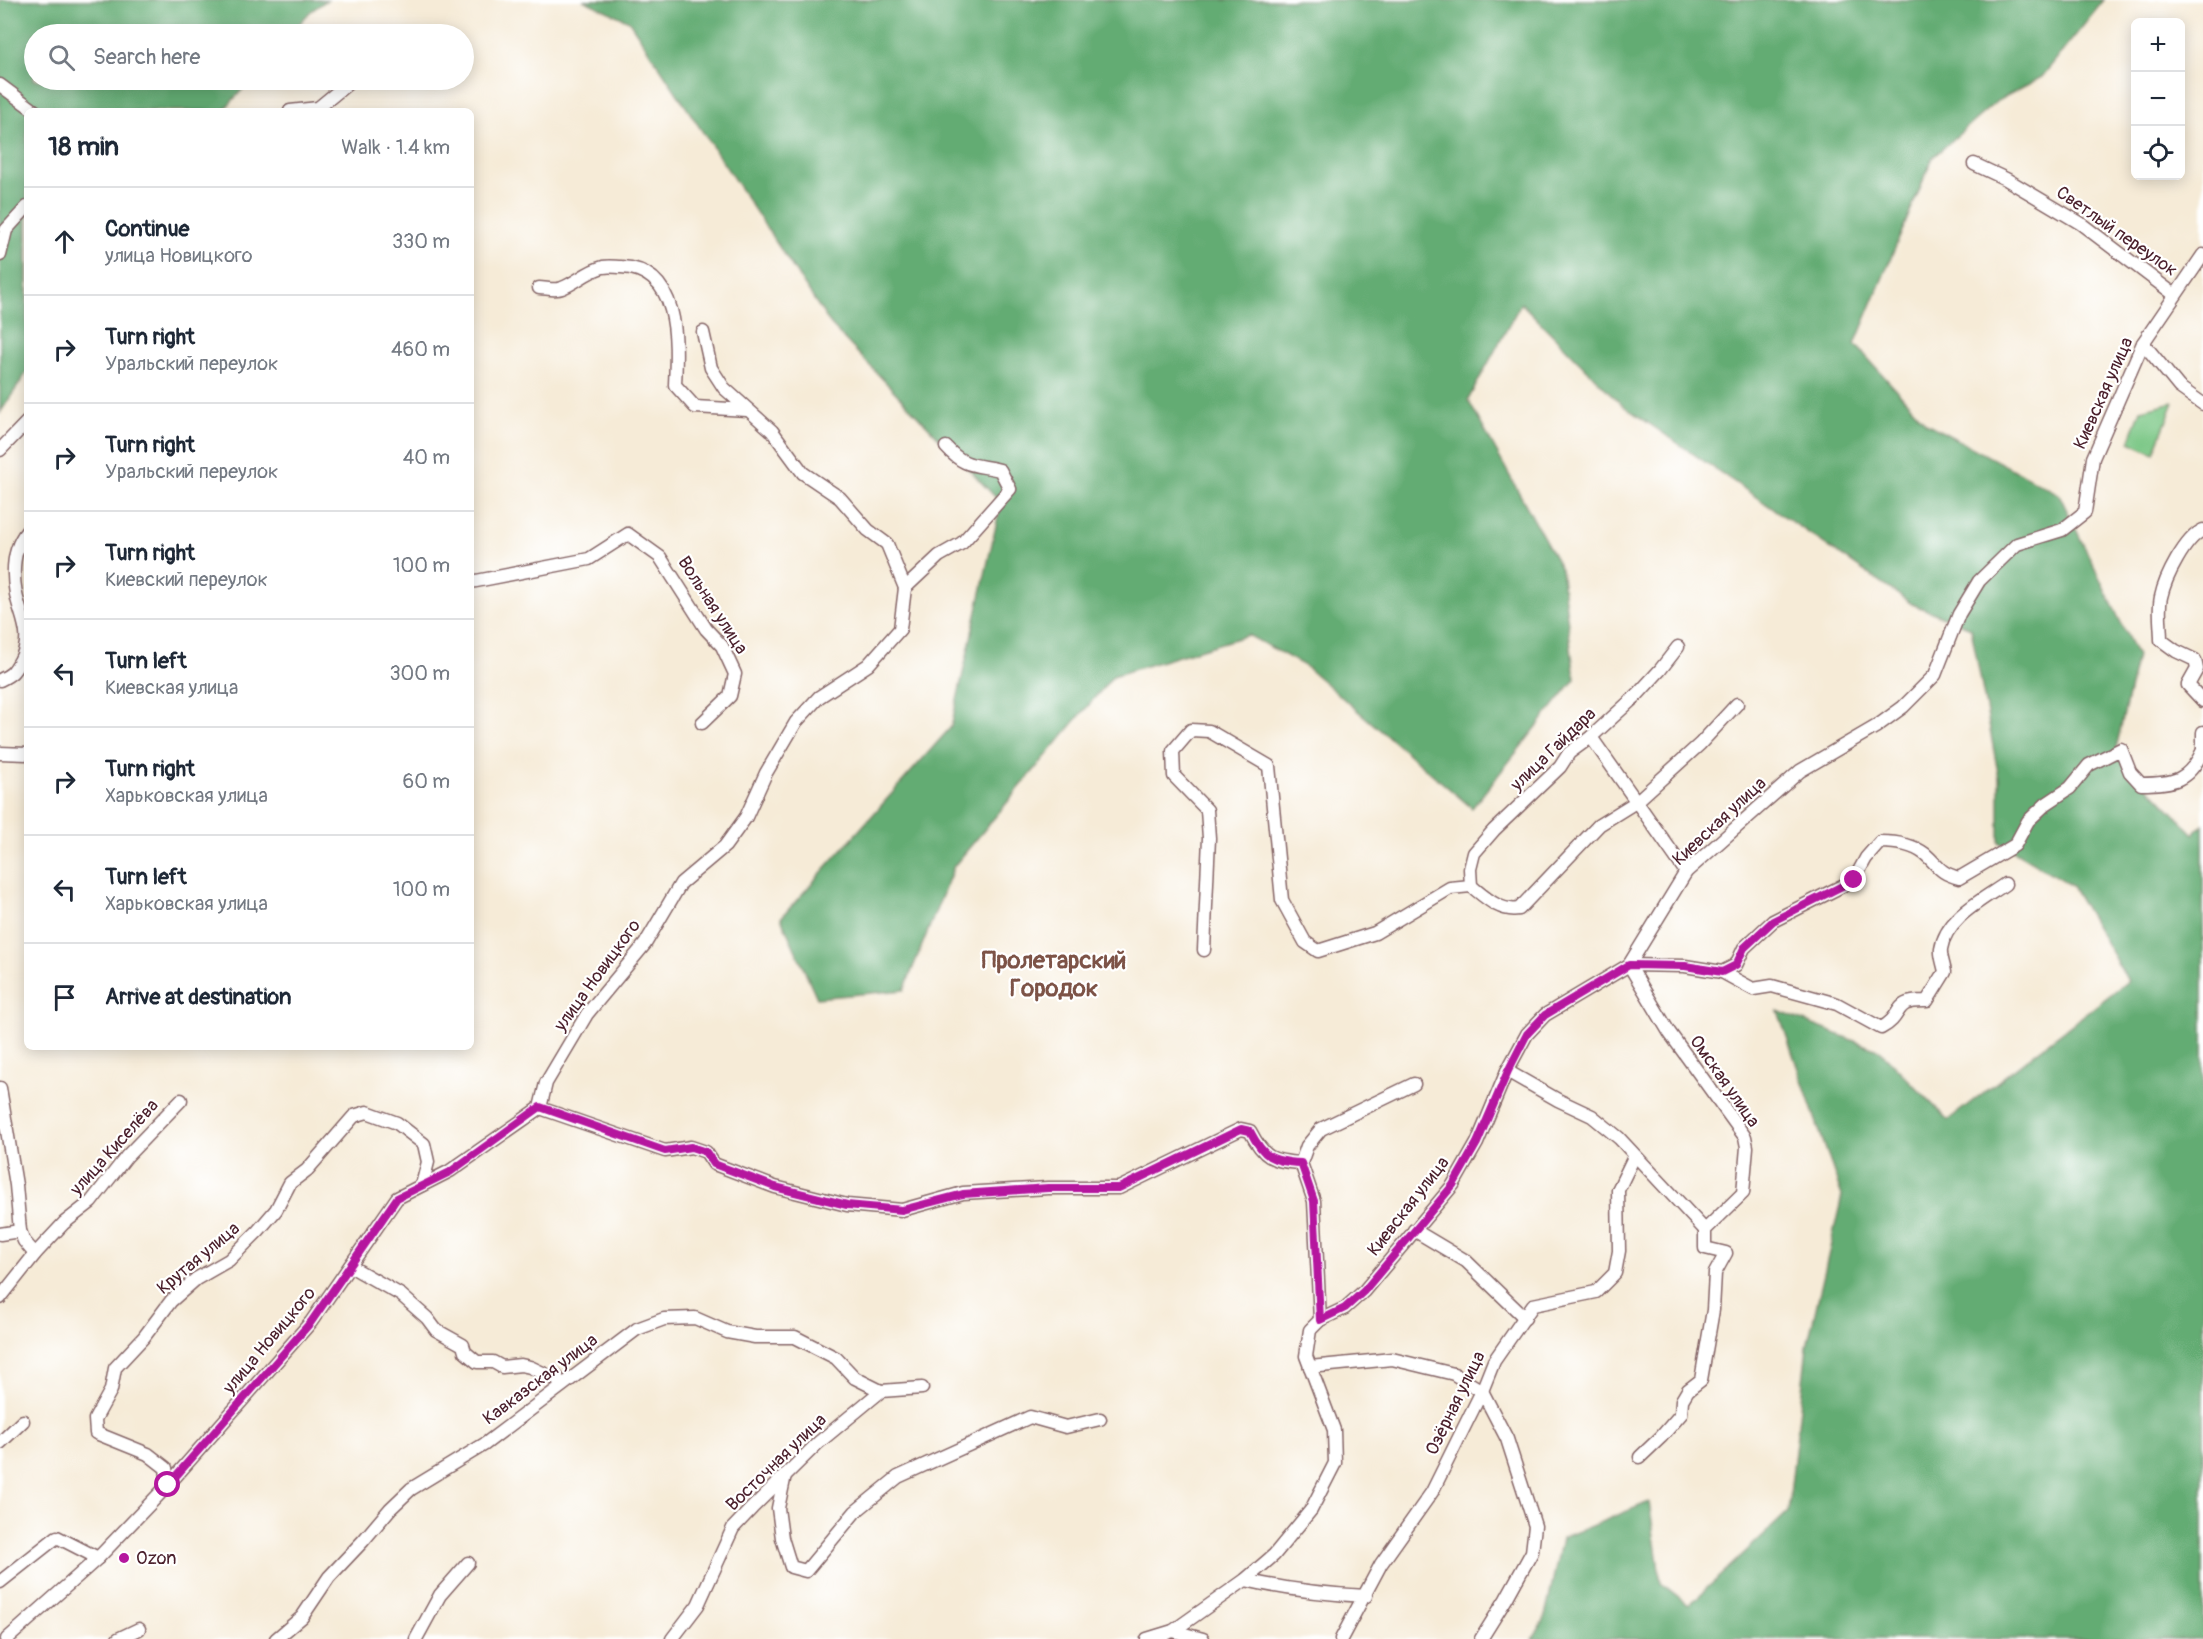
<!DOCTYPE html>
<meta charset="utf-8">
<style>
body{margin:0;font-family:Pangolin,sans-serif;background:#f6f6f7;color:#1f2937}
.controls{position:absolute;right:18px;top:18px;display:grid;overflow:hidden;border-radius:9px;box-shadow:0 3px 15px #0003}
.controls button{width:54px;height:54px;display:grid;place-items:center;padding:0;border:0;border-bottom:2px solid #e0e1e3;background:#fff;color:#1f2937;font:30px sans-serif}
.stop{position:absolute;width:18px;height:18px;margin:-14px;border:4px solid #b5179e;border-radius:50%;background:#fff}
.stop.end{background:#b5179e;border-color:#fff;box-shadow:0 2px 6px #0008}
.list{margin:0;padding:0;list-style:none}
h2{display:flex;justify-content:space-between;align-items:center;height:78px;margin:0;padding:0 24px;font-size:26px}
h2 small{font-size:20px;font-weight:400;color:#747a83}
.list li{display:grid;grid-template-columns:39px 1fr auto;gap:18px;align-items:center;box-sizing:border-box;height:108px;padding:0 24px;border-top:2px solid #e0e1e3}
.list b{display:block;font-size:22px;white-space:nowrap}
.list p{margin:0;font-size:20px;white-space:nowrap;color:#747a83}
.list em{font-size:20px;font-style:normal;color:#747a83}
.icon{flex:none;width:33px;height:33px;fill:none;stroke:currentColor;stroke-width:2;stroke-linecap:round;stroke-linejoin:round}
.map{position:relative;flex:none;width:2203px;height:1639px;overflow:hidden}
.search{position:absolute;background:#fff;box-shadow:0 3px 15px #0003;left:24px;top:24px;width:450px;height:66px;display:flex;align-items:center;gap:15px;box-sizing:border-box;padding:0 21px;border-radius:33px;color:#747a83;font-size:22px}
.panel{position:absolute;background:#fff;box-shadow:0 3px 15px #0003;left:24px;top:108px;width:450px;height:942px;border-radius:9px}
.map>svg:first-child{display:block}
</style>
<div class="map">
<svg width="2203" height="1639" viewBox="0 0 2203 1639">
<rect width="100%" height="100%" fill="#fff"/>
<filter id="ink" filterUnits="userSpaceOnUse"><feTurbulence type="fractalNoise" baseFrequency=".0167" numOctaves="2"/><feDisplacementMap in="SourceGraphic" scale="12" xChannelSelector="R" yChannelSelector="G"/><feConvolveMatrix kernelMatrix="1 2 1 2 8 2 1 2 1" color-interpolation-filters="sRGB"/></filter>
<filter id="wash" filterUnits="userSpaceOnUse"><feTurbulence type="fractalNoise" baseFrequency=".008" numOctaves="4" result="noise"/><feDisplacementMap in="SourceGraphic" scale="24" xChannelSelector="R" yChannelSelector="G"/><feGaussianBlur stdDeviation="1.35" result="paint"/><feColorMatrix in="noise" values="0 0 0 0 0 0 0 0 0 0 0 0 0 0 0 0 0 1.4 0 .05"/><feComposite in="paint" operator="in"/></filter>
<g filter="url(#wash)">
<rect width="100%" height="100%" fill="#f6ebd7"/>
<path fill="#7bc786" stroke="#627358" stroke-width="1.5" d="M2174 402 2154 453 2129 442 2141 410Z"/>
<g fill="#64ac73" stroke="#57664f" stroke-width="1.5">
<path d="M0 0H327L310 12 290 34H34V80H251L223 111H27V372L0 413Z"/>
<path d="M583 0H2104L2042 77 1997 101 1933 157 1855 344 1926 423 2059 494 2137 656 2115 753 2194 834 2203 825V1639H1532L1544 1621 1562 1538 1649 1502 1661 1583 1689 1605 1788 1512 1807 1347 1842 1196 1778 1011 1880 1051 1948 1120 2128 981 2072 886 1999 842V778L1971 628 1912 604 1622 405 1521 303 1468 400 1561 569 1575 679 1472 808 1305 666 1248 635 1113 676 954 866 904 990 817 998 781 918 951 727 1001 503 831 325 629 21Z"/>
</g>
</g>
<g filter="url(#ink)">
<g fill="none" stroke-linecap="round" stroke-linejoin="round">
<g stroke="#866667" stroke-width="15">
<g id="minor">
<path d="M0 85 35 111"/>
<path d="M290 111 318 108 352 80"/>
<path d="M1974 164 2006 179 2080 223 2175 295"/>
<path d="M0 255 6 230 27 207"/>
<path d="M539 288C546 288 556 291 562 288 576 283 587 271 603 267 609 266 616 267 621 267 681 269 677 342 675 385L695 407 747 410"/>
<path d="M2143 343 2179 387 2203 404"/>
<path d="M0 450 27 422"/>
<path d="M2203 530C2185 538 2165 578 2161 597 2158 610 2161 627 2161 640L2176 651 2195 660 2197 669 2188 685 2203 701"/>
<path d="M471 582 589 559 628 534 660 557 706 629 722 646 735 674 730 696 702 723"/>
<path d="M905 588 939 556 962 543 1010 489 1000 470C974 464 965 468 946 447"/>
<path d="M0 680C12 674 13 673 20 661 34 635 21 619 16 594 12 572 13 548 27 531"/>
<path d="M2203 732V748"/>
<path d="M1591 737 1686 872"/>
<path d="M0 753 27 754"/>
<path d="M1471 886C1486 898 1500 912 1519 909L1599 825 1636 802 1700 744 1737 704"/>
<path d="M1471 886 1470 869 1474 853 1494 830 1560 767 1569 753 1591 737 1638 694 1660 670 1678 647"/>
<path d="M1204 950 1209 838 1207 810 1174 776 1173 751 1191 730 1209 731 1269 766 1282 900 1305 942 1318 951 1375 933 1450 888 1471 886"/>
<path d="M1629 965 1685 966 1722 972 1736 965 1744 948 1773 921 1854 880 1866 858 1880 842C1895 842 1912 844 1925 854 1940 867 1938 872 1959 878L2015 845 2028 821 2046 804 2070 788 2089 765 2121 749 2130 772 2141 784C2174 784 2189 781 2203 750"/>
<path d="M1629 965 1669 1032 1745 1137 1747 1147 1743 1193 1705 1230V1248L1726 1253 1715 1273 1713 1310 1701 1380 1688 1390 1682 1400 1681 1414 1661 1437 1640 1457"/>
<path d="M1722 972 1753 989 1772 986 1837 1004 1881 1028C1906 1015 1890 1000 1927 1001L1945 972C1944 965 1940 956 1941 949 1946 918 1981 901 2005 884"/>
<path d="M1507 1071 1558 1100 1592 1116 1619 1138 1705 1230"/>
<path d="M0 1088 16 1185 20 1231 24 1241 35 1254"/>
<path d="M540 1108 665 1151 691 1147 706 1152 714 1164 775 1187 847 1205 902 1210 963 1193 1048 1188H1119L1241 1129 1250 1131C1264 1158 1271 1161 1301 1163"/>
<path d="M1414 1230 1466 1261 1525 1318"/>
<path d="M0 1234 20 1231"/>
<path d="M350 1266 401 1295 427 1318 436 1330 463 1345 465 1352 477 1362H493L502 1367 521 1365 530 1367 551 1377 556 1375 561 1386"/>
<path d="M0 1298 35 1254 64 1223 91 1202 127 1156 181 1100"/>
<path d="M1320 1320 1314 1201 1301 1163 1307 1146 1321 1129 1414 1084"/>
<path d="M1310 1367 1392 1359 1454 1374 1482 1391 1507 1439 1535 1526 1532 1552 1506 1599 1481 1639"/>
<path d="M0 1443 23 1421"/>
<path d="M785 1475 778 1508 782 1538 791 1567 806 1571 855 1512 898 1477 1030 1417 1066 1427 1100 1419"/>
<path d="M168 1485 166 1468 148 1454 96 1433 95 1419 111 1390 115 1368 144 1337 171 1301 196 1279 229 1260 258 1231 276 1210 290 1183 307 1170 354 1116 367 1112 397 1123 424 1144 428 1162 422 1185"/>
<path d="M1245 1580C1284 1589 1325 1594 1366 1596"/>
<path d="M0 1582 57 1537 98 1558"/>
<path d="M1173 1631 1203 1639"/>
<path d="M7 1639 98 1558 168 1485 311 1322 397 1198 450 1171 540 1108 546 1083 587 1014 645 944 681 883 725 846 746 817 766 773 796 722 819 697 868 665 900 629 905 588 887 544 868 530 840 498 803 473 772 431 724 388 711 368 703 332"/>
<path d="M118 1639 139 1629"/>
<path d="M276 1639 302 1617 329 1577 363 1541 390 1509 411 1489 485 1444 637 1329 664 1319 695 1318 727 1332 755 1337H795L836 1358 855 1378 881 1391"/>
<path d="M416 1639 440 1595 468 1563"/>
<path d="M672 1639 698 1605 733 1528 752 1508 818 1443 881 1391 922 1388"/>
<path d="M1147 1639 1173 1631 1245 1580 1274 1555 1311 1510 1335 1463 1334 1430 1306 1356 1310 1330 1320 1320 1345 1308 1364 1291 1453 1185 1477 1143 1507 1071 1527 1034 1545 1015 1629 965 1686 872 1800 771 1877 726 1903 707 1935 675 1959 614 1979 581 2017 544 2062 530 2085 512 2093 458 2143 343 2203 255"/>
<path d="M1341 1639 1381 1564 1432 1492 1482 1391 1494 1361 1533 1305 1596 1292 1615 1273 1619 1251 1618 1190 1634 1157"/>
</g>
</g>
<use href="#minor" stroke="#fff" stroke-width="12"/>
</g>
</g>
<g fill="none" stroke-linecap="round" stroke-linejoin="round" filter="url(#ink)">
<path stroke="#b5179e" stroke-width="8" d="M168 1485 311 1322 397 1198 450 1172 540 1107 665 1151 691 1147 706 1152 714 1164 775 1187 847 1205 902 1210 963 1194 1048 1188H1119L1241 1129 1250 1131C1264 1158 1271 1161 1301 1163L1314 1201 1320 1320 1345 1308 1364 1291 1453 1185 1477 1143 1508 1071 1527 1034 1545 1015 1629 965 1685 966 1722 972 1736 965 1744 948 1773 921 1854 880"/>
</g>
<circle fill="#b5179e" stroke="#fff" stroke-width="2" cx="124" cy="1558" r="6"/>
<g text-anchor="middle" stroke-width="4.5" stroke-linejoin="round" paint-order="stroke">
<g font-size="18" fill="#4a1f2b" stroke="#fff">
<text transform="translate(2117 231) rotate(35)" y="6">Светлый переулок</text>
<text transform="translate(2103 393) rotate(-66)" y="6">Киевская улица</text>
<text transform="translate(713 605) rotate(57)" y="6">Вольная улица</text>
<text transform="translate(1553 749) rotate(-44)" y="6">улица Гайдара</text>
<text transform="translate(1719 821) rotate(-43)" y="6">Киевская улица</text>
<text transform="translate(597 975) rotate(-54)" y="6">улица Новицкого</text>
<text transform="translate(1725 1081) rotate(55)" y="6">Омская улица</text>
<text transform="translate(114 1147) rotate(-48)" y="6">улица Киселёва</text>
<text transform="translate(1408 1206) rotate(-52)" y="6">Киевская улица</text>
<text transform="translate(198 1258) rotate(-40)" y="6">Крутая улица</text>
<text transform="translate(269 1340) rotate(-50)" y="6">улица Новицкого</text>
<text transform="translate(540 1379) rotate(-37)" y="6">Кавказская улица</text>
<text transform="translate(1455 1403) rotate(-64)" y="6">Озёрная улица</text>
<text transform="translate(776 1462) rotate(-44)" y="6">Восточная улица</text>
</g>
<g font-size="18" fill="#4a1f2b" stroke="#fff" text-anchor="start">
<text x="136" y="1564">Ozon</text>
</g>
<g font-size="24" font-weight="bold" fill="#7d5347" stroke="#fff">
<text x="1054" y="968">Пролетарский<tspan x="1054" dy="28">Городок</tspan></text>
</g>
</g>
</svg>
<div class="controls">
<button>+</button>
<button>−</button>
<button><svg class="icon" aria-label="locate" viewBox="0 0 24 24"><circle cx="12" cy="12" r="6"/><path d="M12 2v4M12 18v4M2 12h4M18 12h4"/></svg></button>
</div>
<div class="stop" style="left:168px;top:1485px"></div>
<div class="stop end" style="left:1854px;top:880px"></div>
<div class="search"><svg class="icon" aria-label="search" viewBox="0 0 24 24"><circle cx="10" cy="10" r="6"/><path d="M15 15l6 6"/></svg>Search here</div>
<section class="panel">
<h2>18 min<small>Walk · 1.4 km</small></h2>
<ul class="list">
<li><svg class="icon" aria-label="ahead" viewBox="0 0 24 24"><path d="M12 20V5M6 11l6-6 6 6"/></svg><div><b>Continue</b><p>улица Новицкого</p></div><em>330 m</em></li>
<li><svg class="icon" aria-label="right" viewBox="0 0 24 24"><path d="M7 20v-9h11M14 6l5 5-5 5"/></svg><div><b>Turn right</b><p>Уральский переулок</p></div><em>460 m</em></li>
<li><svg class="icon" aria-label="right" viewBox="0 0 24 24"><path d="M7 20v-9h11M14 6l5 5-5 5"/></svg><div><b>Turn right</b><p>Уральский переулок</p></div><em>40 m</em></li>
<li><svg class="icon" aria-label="right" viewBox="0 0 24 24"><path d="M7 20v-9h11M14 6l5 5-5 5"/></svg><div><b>Turn right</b><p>Киевский переулок</p></div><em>100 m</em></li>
<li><svg class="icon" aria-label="left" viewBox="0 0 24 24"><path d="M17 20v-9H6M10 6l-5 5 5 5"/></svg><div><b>Turn left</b><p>Киевская улица</p></div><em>300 m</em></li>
<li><svg class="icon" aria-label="right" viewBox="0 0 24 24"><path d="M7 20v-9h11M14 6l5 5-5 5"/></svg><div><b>Turn right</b><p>Харьковская улица</p></div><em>60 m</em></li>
<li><svg class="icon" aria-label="left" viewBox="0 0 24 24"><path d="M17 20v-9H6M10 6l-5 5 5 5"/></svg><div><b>Turn left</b><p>Харьковская улица</p></div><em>100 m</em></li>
<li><svg class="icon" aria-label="arrive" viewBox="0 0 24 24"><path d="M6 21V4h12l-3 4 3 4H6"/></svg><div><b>Arrive at destination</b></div></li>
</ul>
</section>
</div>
